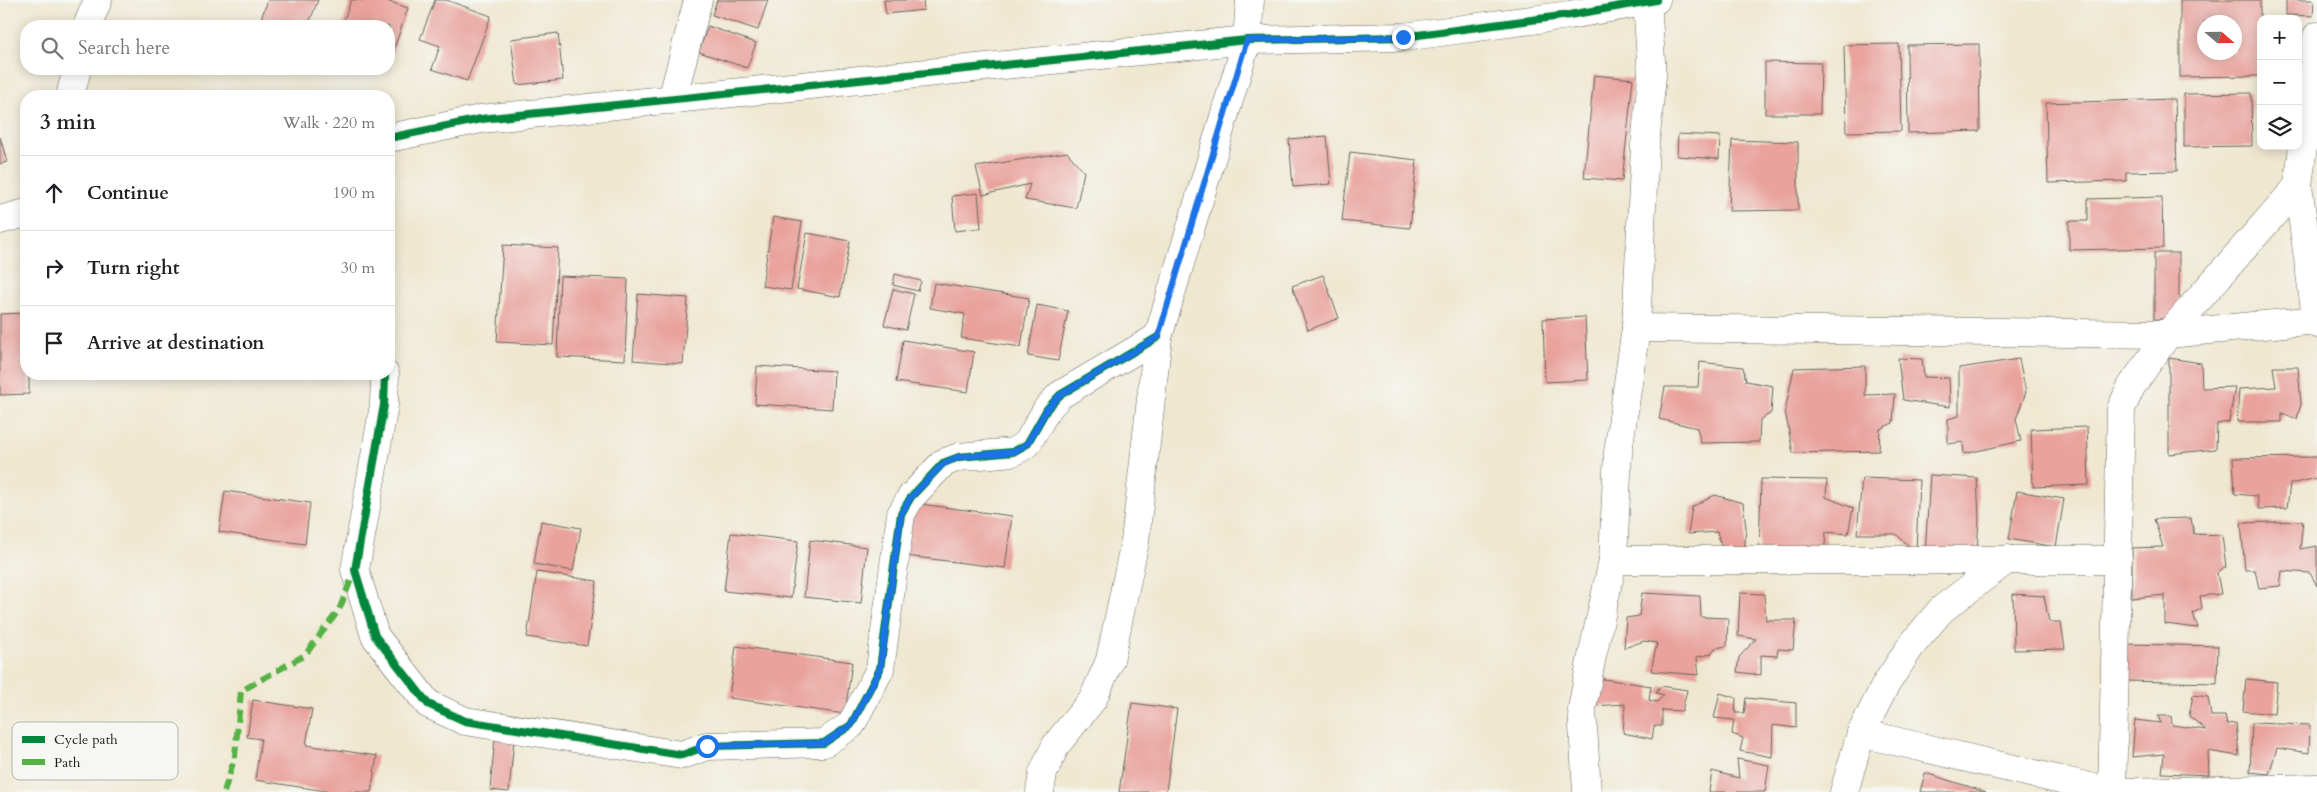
<!DOCTYPE html>
<meta charset="utf-8">
<style>
body{margin:0;font-family:Cardo,serif;background:#f2f2f2;color:#202124}
.controls{position:absolute;right:15px;top:15px;display:grid;overflow:hidden;border-radius:10px;box-shadow:0 2px 12px #0003}
.controls button{width:45px;height:45px;display:grid;place-items:center;padding:0;border:0;border-bottom:1px solid #e0e0e0;background:#fff;color:#202124;font:25px sans-serif}
.compass{position:absolute;left:2197px;top:15px;width:45px;height:45px;border-radius:50%;background:#fff;box-shadow:0 2px 12px #0003;rotate:110deg}
.stop{position:absolute;width:15px;height:15px;margin:-11px;border:4px solid #1a73e8;border-radius:50%;background:#fff}
.stop.end{background:#1a73e8;border-color:#fff;box-shadow:0 1px 5px #0008}
.list{margin:0;padding:0;list-style:none}
h2{display:flex;justify-content:space-between;align-items:center;height:65px;margin:0;padding:0 20px;font-size:21px}
h2 small{font-size:16px;font-weight:400;color:#757577}
.list li{display:grid;grid-template-columns:32px 1fr auto;gap:15px;align-items:center;box-sizing:border-box;height:75px;padding:0 20px;border-top:1px solid #e0e0e0}
.list b{display:block;font-size:19px;white-space:nowrap}
.list em{font-size:16px;font-style:normal;color:#757577}
.icon{flex:none;width:28px;height:28px;fill:none;stroke:currentColor;stroke-width:2;stroke-linecap:round;stroke-linejoin:round}
.map{position:relative;flex:none;width:2317px;height:792px;overflow:hidden}
.search{position:absolute;background:#fff;box-shadow:0 2px 12px #0003;left:20px;top:20px;width:375px;height:55px;display:flex;align-items:center;gap:12px;box-sizing:border-box;padding:0 18px;border-radius:20px;color:#757577;font-size:19px}
.panel{position:absolute;background:#fff;box-shadow:0 2px 12px #0003;left:20px;top:90px;width:375px;height:290px;border-radius:20px}
.map>svg:first-child{display:block}
</style>
<div class="map">
<svg width="2317" height="792" viewBox="0 0 2317 792">
<rect width="100%" height="100%" fill="#f6f6f2"/>
<filter id="ink" filterUnits="userSpaceOnUse"><feTurbulence type="fractalNoise" baseFrequency=".02" numOctaves="2"/><feDisplacementMap in="SourceGraphic" scale="10" xChannelSelector="R" yChannelSelector="G"/><feConvolveMatrix kernelMatrix="1 2 1 2 8 2 1 2 1" color-interpolation-filters="sRGB"/></filter>
<filter id="wash" filterUnits="userSpaceOnUse"><feTurbulence type="fractalNoise" baseFrequency=".0096" numOctaves="4" result="noise"/><feDisplacementMap in="SourceGraphic" scale="20" xChannelSelector="R" yChannelSelector="G"/><feGaussianBlur stdDeviation="1.12" result="paint"/><feColorMatrix in="noise" values="0 0 0 0 0 0 0 0 0 0 0 0 0 0 0 0 0 1.4 0 .05"/><feComposite in="paint" operator="in"/></filter>
<g filter="url(#wash)">
<rect width="100%" height="100%" fill="#efe8d1"/>
<g id="blocks">
<g fill="#e9a29c" fill-rule="evenodd">
<path d="M268 0H318L308 26H258Z"/>
<path d="M351 0H384L408 8 389 63V26H342Z"/>
<path d="M435 0H446L491 16 467 81 432 69 440 46 420 39Z"/>
<path d="M717 0H768L758 30 712 15Z"/>
<path d="M884 0H923L924 10 886 14Z"/>
<path d="M2180 0H2260V76L2180 77ZM2204 22H2234V52H2204Z"/>
<path d="M2286 0H2314L2313 16 2286 15Z"/>
<path d="M708 26 756 43 747 68 699 52Z"/>
<path d="M558 33 563 80 517 85 511 39Z"/>
<path d="M1899 44 1901 131 1846 132 1844 45Z"/>
<path d="M1979 44 1980 131 1908 133 1907 45Z"/>
<path d="M1765 62 1821 63 1820 114H1765Z"/>
<path d="M1594 75 1633 79 1622 181 1584 178Z"/>
<path d="M2251 93 2252 146 2184 147V94Z"/>
<path d="M2175 99 2177 171 2126 172V181L2048 183 2046 103Z"/>
<path d="M1678 134 1720 136 1719 159 1677 156Z"/>
<path d="M1327 136 1331 184 1293 187 1289 139Z"/>
<path d="M0 137 7 162 0 164Z"/>
<path d="M1732 140 1798 142V210L1729 211Z"/>
<path d="M1067 152 1084 172 1076 208 1025 200 1030 184 983 195 976 167Z"/>
<path d="M1350 152 1417 160 1410 228 1342 221Z"/>
<path d="M978 193 981 228 955 231 952 196Z"/>
<path d="M2162 197 2163 248 2069 250V221H2088V199Z"/>
<path d="M773 217 802 222 791 290 762 286Z"/>
<path d="M807 233 850 241 840 297 797 289Z"/>
<path d="M503 245 558 248 553 345 497 342Z"/>
<rect x="2154" y="253" width="25" height="66"/>
<path d="M895 274 921 281 918 291 893 285Z"/>
<path d="M1323 275 1339 318 1308 330 1292 286Z"/>
<path d="M560 276 628 279 625 360 557 357Z"/>
<path d="M934 283 1029 298 1021 347 961 338 965 314 930 308Z"/>
<path d="M893 289 914 294 906 330 884 325Z"/>
<path d="M638 294 688 298 683 364 633 360Z"/>
<path d="M1037 305 1068 311 1058 361 1028 356Z"/>
<path d="M26 313V374H29V394L0 395V314Z"/>
<path d="M1585 317 1588 380 1545 382 1543 319Z"/>
<path d="M903 340 974 352 968 392 896 382Z"/>
<path d="M1898 358 1922 359 1924 377 1949 378 1950 407 1903 400Z"/>
<path d="M2169 358 2201 363 2202 388 2235 387 2229 422 2217 424 2216 449 2169 454Z"/>
<path d="M2019 359 2026 392 2016 419 2021 441 1964 454 1963 442 1948 444V419L1959 416V368Z"/>
<path d="M1700 362 1743 367 1746 381 1773 386 1771 413 1760 420 1759 442 1701 443 1697 428 1659 419 1665 387H1698Z"/>
<path d="M757 366 834 371 832 409 755 404Z"/>
<path d="M1865 366V395L1895 394 1893 423 1880 429 1879 451 1793 453 1785 411 1794 368Z"/>
<path d="M2273 367H2298L2301 404 2297 419 2282 413V422H2237L2239 389 2276 387Z"/>
<path d="M2087 427 2089 485 2033 487 2031 429Z"/>
<path d="M2317 457V478L2290 484 2287 508 2259 509 2257 496 2235 494 2233 458Z"/>
<path d="M1930 475 1977 478 1979 517 1977 552 1925 554Z"/>
<path d="M1862 478 1919 480 1916 553 1896 534H1857Z"/>
<path d="M1761 479 1827 480 1826 497 1853 508 1848 534 1826 532 1824 556H1759Z"/>
<path d="M225 491 310 503 305 544 219 532Z"/>
<path d="M2017 491 2064 499 2056 547 2009 539Z"/>
<path d="M1715 495 1743 503 1746 528 1744 557 1725 558 1717 532 1688 534 1692 507Z"/>
<path d="M912 503 1012 516 1005 568 906 556Z"/>
<path d="M2191 518 2194 534 2222 535 2226 567 2217 573 2221 594 2200 596 2202 608 2193 613 2198 628 2165 624V595L2132 598V548L2163 547 2154 519Z"/>
<path d="M541 521 581 528 573 571 534 564Z"/>
<path d="M2303 521 2300 549 2317 546V586L2310 573 2282 571 2280 586 2259 588 2255 570H2245L2241 523Z"/>
<path d="M731 533 798 541 791 598 724 591Z"/>
<path d="M810 540 867 547 861 603 804 597Z"/>
<path d="M537 572 597 581 587 646 527 637Z"/>
<path d="M1642 593 1700 596 1701 617 1728 618 1727 646 1715 648 1711 654 1697 657 1699 675 1651 671 1657 643 1644 641 1624 648 1626 618 1639 616Z"/>
<path d="M1740 593 1764 594 1766 620H1796L1793 650 1778 649 1777 656 1761 655V675L1737 672 1739 657 1756 639 1738 636Z"/>
<path d="M2013 594 2044 596 2049 622H2061L2065 649 2014 650Z"/>
<path d="M2127 644 2218 646 2217 683 2125 681Z"/>
<path d="M736 646 852 662 845 714 729 698Z"/>
<path d="M1597 678 1651 686 1649 700 1657 702 1664 695 1656 693 1661 686 1687 690 1682 711 1662 710V726H1654L1652 739 1623 733 1625 704 1594 706Z"/>
<path d="M2246 679 2277 682 2274 714 2243 711Z"/>
<path d="M1720 693 1736 698 1735 713H1744L1746 698 1796 703V728L1773 725 1772 757 1740 751 1743 738 1732 734 1734 720 1714 718Z"/>
<path d="M2193 695 2208 697 2211 716H2225L2227 724 2236 723 2239 756 2208 751 2209 775 2162 773 2164 754 2132 757 2135 720 2161 723 2158 716H2171L2172 725 2206 730 2189 716Z"/>
<path d="M253 700 312 709 306 745 377 756 371 792H332L255 780 261 739 247 737Z"/>
<path d="M1132 703 1177 709 1166 792H1119Z"/>
<path d="M2252 723 2310 725 2309 753 2277 748 2269 774 2250 772Z"/>
<path d="M495 738 514 740 509 792 490 790Z"/>
<path d="M1737 759 1769 765 1765 792H1709L1712 771 1739 778Z"/>
<path d="M1925 773 1986 792H1920Z"/>
</g>
</g>
</g>
<g filter="url(#ink)">
<use href="#blocks" fill-opacity="0" stroke="#66635b" stroke-width="1"/>
<g fill="none" stroke-linecap="round" stroke-linejoin="round">
<g stroke="#66635b" stroke-width="29">
<g id="minor">
<path d="M87 26 98 0"/>
<path d="M2317 36 2298 186 2317 324"/>
<path d="M70 96 77 69"/>
<path d="M672 100 698 0"/>
<path d="M389 138 481 119 1247 40 1403 37 1569 15 1656 0"/>
<path d="M0 220 26 213"/>
<path d="M1636 328 2168 334 2317 320"/>
<path d="M385 374 384 405 355 570 375 636 428 704 465 721 682 755 707 746 824 743 851 725 880 669 901 514 911 497 943 463 959 457 1013 452 1027 444 1047 409 1060 395 1158 337"/>
<path d="M1613 560H2118"/>
<path d="M1861 733 2111 792"/>
<path d="M1040 792 1043 773 1056 745 1093 699 1110 660 1135 541 1158 337 1247 40 1250 0"/>
<path d="M1587 792 1582 709 1591 661 1613 560 1618 452 1636 328 1645 145 1652 76 1647 1"/>
<path d="M1844 792 1861 733 1886 684 1911 646 1941 610 2008 559"/>
<path d="M2112 792 2121 409 2131 387 2168 334 2298 186"/>
<path d="M2118 792 2317 788"/>
</g>
</g>
<use href="#minor" stroke="#fff" stroke-width="28"/>
<path stroke="#55b145" stroke-width="6" stroke-dasharray="12 6" stroke-linecap="butt" d="M224 792 235 756 241 691 305 655 339 610 355 570"/>
<g stroke="#f6f6f2" stroke-width="11">
<g id="cycleway">
<path d="M389 138 481 119 1247 40 1403 37 1569 15 1656 0"/>
<path d="M385 374 384 405 355 570 375 636 428 704 465 721 682 755 707 746 824 743 851 725 880 669 901 514 911 497 943 463 959 457 1013 452 1027 444 1047 409 1060 395 1158 337"/>
</g>
</g>
<use href="#cycleway" stroke="#00873e" stroke-width="8"/>
</g>
</g>
<g fill="none" stroke-linecap="round" stroke-linejoin="round" filter="url(#ink)">
<path stroke="#1a73e8" stroke-width="6" d="M707 746 824 743 851 725 880 669 901 514 911 497 943 464 958 457 1013 452 1027 444 1047 409 1060 395 1158 337 1247 40 1403 37"/>
</g>
<rect x="12" y="722" width="166" height="58" rx="8" fill="#f6f6f2" stroke="#b5b5b2" stroke-width="1"/>
<rect x="22" y="736" width="23" height="7" fill="#00873e"/>
<rect x="22" y="759" width="23" height="6" fill="#55b145"/>
<g font-size="14" fill="#1c1c1c">
<text x="54" y="744">Cycle path</text>
<text x="54" y="767">Path</text>
</g>
</svg>
<div class="controls">
<button>+</button>
<button>−</button>
<button><svg class="icon" aria-label="layers" viewBox="0 0 24 24"><path d="M12 4l9 5-9 5-9-5zM3 14l9 5 9-5"/></svg></button>
</div>
<svg class="compass" viewBox="-18 -18 36 36"><path d="M0-13l5 13h-10z" fill="#e53935"/><path d="M0 13l5-13h-10z" fill="#757577"/></svg>
<div class="stop" style="left:707px;top:746px"></div>
<div class="stop end" style="left:1403px;top:37px"></div>
<div class="search"><svg class="icon" aria-label="search" viewBox="0 0 24 24"><circle cx="10" cy="10" r="6"/><path d="M15 15l6 6"/></svg>Search here</div>
<section class="panel">
<h2>3 min<small>Walk · 220 m</small></h2>
<ul class="list">
<li><svg class="icon" aria-label="ahead" viewBox="0 0 24 24"><path d="M12 20V5M6 11l6-6 6 6"/></svg><div><b>Continue</b></div><em>190 m</em></li>
<li><svg class="icon" aria-label="right" viewBox="0 0 24 24"><path d="M7 20v-9h11M14 6l5 5-5 5"/></svg><div><b>Turn right</b></div><em>30 m</em></li>
<li><svg class="icon" aria-label="arrive" viewBox="0 0 24 24"><path d="M6 21V4h12l-3 4 3 4H6"/></svg><div><b>Arrive at destination</b></div></li>
</ul>
</section>
</div>
